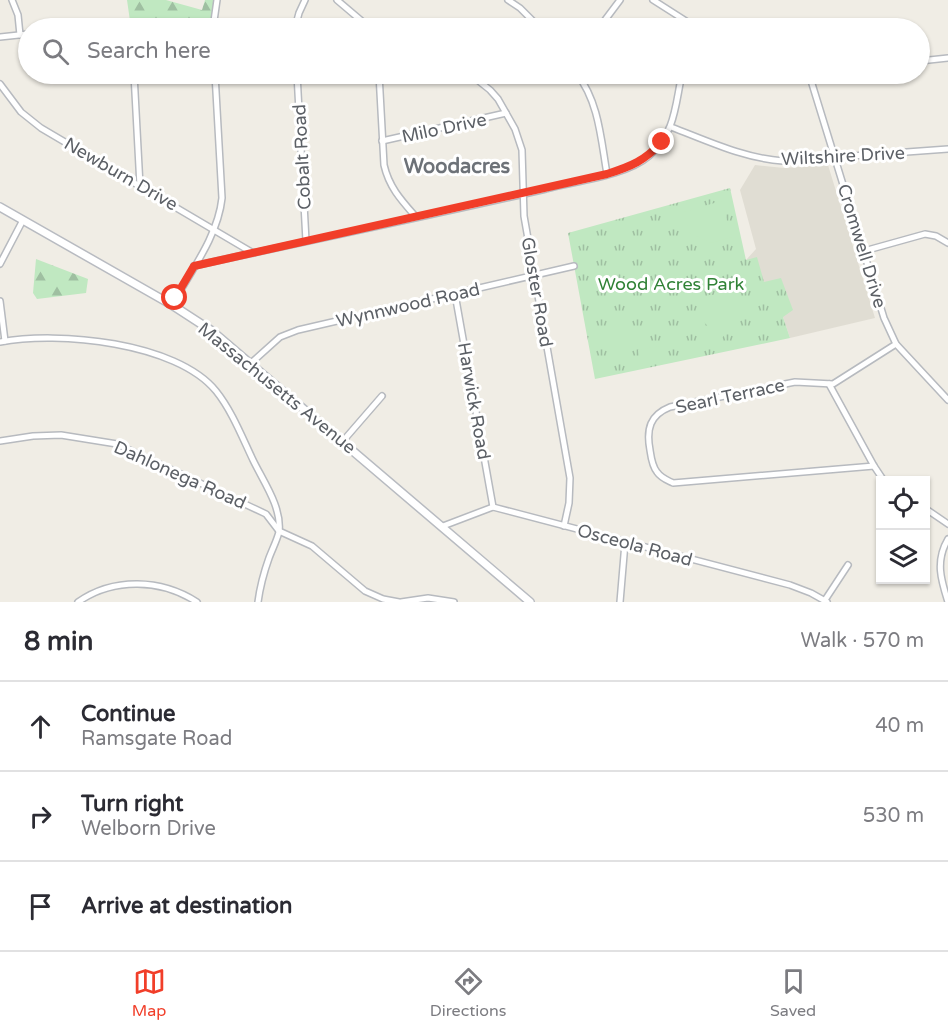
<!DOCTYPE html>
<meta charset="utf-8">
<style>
body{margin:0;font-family:"Varela Round",sans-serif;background:#f2f2f3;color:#2b2b33}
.controls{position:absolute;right:18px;bottom:18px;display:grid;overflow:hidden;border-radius:0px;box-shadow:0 2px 4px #0004}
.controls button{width:54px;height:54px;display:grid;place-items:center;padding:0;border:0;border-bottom:2px solid #e1e1e2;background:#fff;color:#2b2b33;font:30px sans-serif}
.stop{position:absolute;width:18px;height:18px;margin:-14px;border:4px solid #f13e29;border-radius:50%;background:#fff}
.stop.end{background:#f13e29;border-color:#fff;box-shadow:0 2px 6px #0008}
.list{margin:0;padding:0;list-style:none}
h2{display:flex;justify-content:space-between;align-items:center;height:78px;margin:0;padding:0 24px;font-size:26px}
h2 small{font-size:20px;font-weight:400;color:#7c7c81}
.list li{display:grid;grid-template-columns:39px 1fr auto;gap:18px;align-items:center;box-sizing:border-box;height:90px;padding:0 24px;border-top:2px solid #e1e1e2}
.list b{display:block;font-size:22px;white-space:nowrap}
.list p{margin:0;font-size:20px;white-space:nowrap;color:#7c7c81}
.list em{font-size:20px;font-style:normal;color:#7c7c81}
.icon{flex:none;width:33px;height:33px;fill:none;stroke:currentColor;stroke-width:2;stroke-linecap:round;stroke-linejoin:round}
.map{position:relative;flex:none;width:948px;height:602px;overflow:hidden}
.search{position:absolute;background:#fff;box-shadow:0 2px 4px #0004;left:18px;right:18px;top:18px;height:66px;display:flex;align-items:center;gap:15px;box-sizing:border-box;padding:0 21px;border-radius:33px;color:#7c7c81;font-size:22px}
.sheet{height:348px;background:#fff}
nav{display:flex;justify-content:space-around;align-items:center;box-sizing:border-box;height:84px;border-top:2px solid #e1e1e2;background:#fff;font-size:16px;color:#7c7c81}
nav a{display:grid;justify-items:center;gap:3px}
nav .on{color:#f13e29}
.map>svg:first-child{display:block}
</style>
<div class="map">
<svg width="948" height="602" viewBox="0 0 948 602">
<defs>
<pattern id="forest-firs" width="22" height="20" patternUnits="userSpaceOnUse" patternTransform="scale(1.5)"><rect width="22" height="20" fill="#c0e8c1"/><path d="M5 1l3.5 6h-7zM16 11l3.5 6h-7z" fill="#9fbfa1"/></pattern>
<pattern id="park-tufts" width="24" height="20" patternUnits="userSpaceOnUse" patternTransform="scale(1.5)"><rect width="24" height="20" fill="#c0e8c1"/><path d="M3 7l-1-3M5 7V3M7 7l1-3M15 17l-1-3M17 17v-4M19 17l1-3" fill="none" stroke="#9fbfa1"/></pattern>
</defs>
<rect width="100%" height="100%" fill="#f0ede5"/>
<path fill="#e0ddd3" d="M755 165 784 168 828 165 875 318 790 338 783 317 752 285 746 260 756 249 740 190Z"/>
<g fill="url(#forest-firs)">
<path d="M127 0H166L202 10 205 0H217L213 28H131Z"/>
<path d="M36 259 88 279 86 293 37 299 33 293Z"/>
</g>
<path fill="url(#park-tufts)" d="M730 188 746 260 757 257 764 282 781 278 793 310 783 317 790 338 595 379 568 233Z"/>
<g fill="#c0e8c1">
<path d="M721 201 732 237 711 243 690 233 684 212Z"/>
<path d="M730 294 747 308 722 338 694 314 709 295Z"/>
<path d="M617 319 641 339 620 362 597 342Z"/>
<path d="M660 346 663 360 641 364 638 350Z"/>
</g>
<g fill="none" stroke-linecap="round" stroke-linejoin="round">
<g stroke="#b7babf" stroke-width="8">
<g id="minor">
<path d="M12 0 18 15 20 35"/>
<path d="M337 0 370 28"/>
<path d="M508 0 520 8 540 28"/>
<path d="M653 0 697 28"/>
<path d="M213 28 217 0"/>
<path d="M295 28 299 13 305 0"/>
<path d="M599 28 620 0"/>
<path d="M0 37 28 34"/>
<path d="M920 61 948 58"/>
<path d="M134 74 140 186"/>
<path d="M297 74 306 241"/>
<path d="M379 74 384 165C389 187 401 200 416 217"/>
<path d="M470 74 490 90 498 99 515 129 522 150 524 216 570 478 569 503 564 526"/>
<path d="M577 74C599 102 601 140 607 174"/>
<path d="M809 74 884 318 896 344 948 400"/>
<path d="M0 84 21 112 41 128 253 253"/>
<path d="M671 127C708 141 743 158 783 161L948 149"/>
<path d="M382 141 506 113"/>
<path d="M864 251 925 234 936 236 948 243"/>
<path d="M0 264 23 220"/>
<path d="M194 266C311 240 429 216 546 189 576 181 626 176 649 156 676 132 675 105 682 74"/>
<path d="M455 294 493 507"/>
<path d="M0 301 5 341"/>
<path d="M172 305C191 271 218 236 222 198L215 74"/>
<path d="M0 342C58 331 176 342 216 391 232 411 242 437 253 460 263 481 282 507 279 532 277 540 272 550 269 558 264 572 260 587 258 602"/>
<path d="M251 363 280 337 298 330 574 266"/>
<path d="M829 384 874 466 884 481"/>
<path d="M0 441 33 436 61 435 117 444 266 514 279 531 312 546 365 591 383 599 399 602"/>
<path d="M343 441 382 396"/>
<path d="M874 466 673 483C667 480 661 478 657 472 652 466 651 457 650 450 646 429 650 415 670 407L795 382 833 384 896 344"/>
<path d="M926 509 948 524"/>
<path d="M443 526 493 507 790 585 811 593 827 602"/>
<path d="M825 600 848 565"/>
<path d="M78 602C114 577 161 579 197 602"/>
<path d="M401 602 428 598 454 602"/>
<path d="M620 602 625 543"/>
<path d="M948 602C941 580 935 561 948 539"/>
</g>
</g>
<g stroke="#b8bbc1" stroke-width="10">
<path id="secondary" d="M0 207 172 305 212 331 530 602"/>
</g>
<use href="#minor" stroke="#fff" stroke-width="5"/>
<use href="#secondary" stroke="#fff" stroke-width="7"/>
</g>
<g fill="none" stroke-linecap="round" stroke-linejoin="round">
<path stroke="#f13e29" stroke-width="8" d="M175 298 194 266 607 174C632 166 644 161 662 142"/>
</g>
<g text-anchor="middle" stroke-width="6" stroke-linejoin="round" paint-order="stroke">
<g font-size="18" fill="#5c6066" stroke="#fff">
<text transform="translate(444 128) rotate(-12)" y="6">Milo Drive</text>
<text transform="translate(843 156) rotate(-3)" y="6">Wiltshire Drive</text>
<text transform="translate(302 157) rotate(-93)" y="6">Cobalt Road</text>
<text transform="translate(121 174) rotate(30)" y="6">Newburn Drive</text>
<text transform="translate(862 246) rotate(73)" y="6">Cromwell Drive</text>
<text transform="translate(537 292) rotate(80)" y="6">Gloster Road</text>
<text transform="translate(408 305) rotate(-13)" y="6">Wynnwood Road</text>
<text transform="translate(277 388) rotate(39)" y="6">Massachusetts Avenue</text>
<text transform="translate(730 396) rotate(-12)" y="6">Searl Terrace</text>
<text transform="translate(474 401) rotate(80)" y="6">Harwick Road</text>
<text transform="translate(180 475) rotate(24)" y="6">Dahlonega Road</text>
<text transform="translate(635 545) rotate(15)" y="6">Osceola Road</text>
</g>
<g font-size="18" fill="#308236" stroke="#fff">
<text x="671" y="290">Wood Acres Park</text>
</g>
<g font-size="20" font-weight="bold" fill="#6d7278" stroke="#fff">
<text x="457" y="173">Woodacres</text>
</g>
</g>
</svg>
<div class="controls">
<button><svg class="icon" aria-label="locate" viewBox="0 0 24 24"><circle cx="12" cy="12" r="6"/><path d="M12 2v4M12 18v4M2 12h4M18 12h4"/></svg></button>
<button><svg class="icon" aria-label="layers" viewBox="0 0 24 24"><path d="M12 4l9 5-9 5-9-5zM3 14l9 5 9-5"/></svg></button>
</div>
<div class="stop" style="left:175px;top:298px"></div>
<div class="stop end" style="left:662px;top:142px"></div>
<div class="search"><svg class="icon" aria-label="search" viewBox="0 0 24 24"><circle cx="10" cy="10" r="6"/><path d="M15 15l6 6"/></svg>Search here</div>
</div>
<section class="sheet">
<h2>8 min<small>Walk · 570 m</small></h2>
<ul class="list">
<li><svg class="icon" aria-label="ahead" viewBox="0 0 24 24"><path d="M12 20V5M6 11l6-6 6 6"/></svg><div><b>Continue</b><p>Ramsgate Road</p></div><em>40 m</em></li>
<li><svg class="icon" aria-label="right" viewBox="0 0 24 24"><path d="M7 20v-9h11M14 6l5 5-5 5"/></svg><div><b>Turn right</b><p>Welborn Drive</p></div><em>530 m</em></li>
<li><svg class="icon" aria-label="arrive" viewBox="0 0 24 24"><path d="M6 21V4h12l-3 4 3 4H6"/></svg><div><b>Arrive at destination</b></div></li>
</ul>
</section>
<nav>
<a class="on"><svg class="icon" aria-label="map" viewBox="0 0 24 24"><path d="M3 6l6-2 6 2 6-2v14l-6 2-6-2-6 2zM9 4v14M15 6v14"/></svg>Map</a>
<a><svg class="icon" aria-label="directions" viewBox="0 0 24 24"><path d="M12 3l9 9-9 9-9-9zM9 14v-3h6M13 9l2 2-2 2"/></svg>Directions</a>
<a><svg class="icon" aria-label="saved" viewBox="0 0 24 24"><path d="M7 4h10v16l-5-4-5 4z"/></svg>Saved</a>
</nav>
